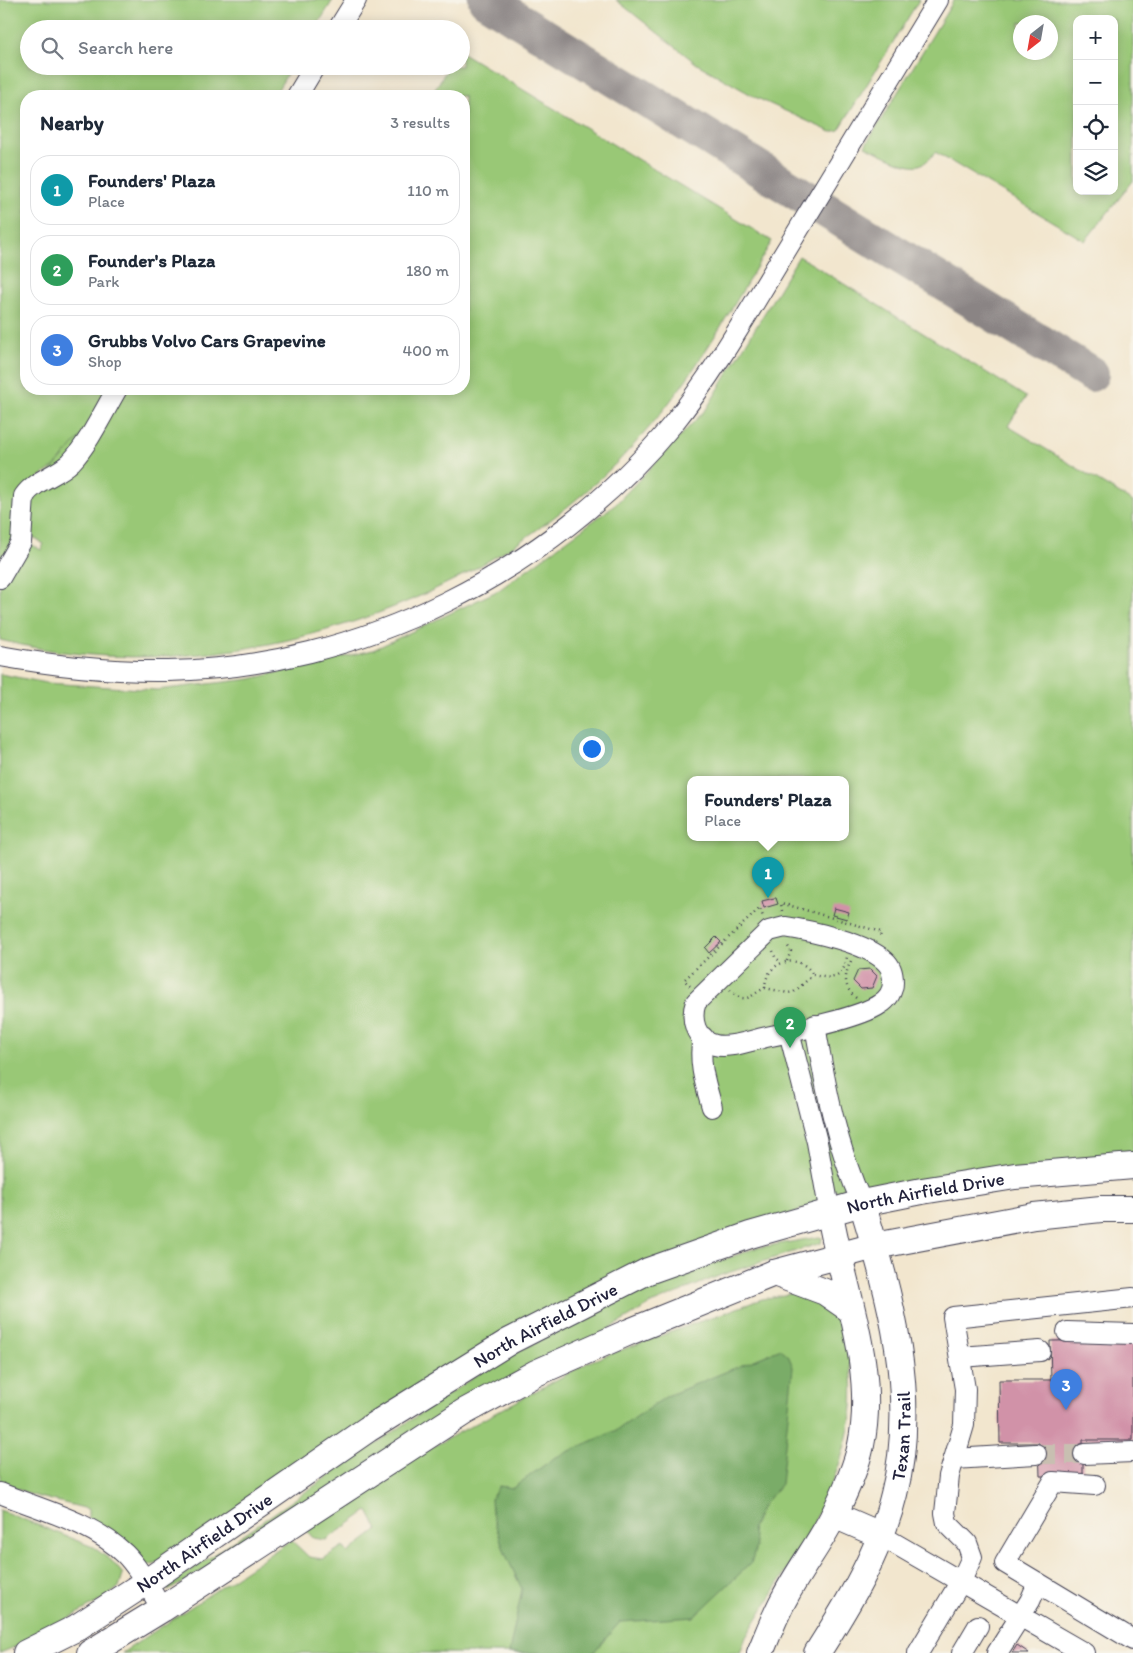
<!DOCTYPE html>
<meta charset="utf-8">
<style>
body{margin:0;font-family:Itim,sans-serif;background:#f2f2f3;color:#1f2937}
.controls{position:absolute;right:15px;top:15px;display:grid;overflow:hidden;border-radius:10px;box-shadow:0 2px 12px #0003}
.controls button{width:45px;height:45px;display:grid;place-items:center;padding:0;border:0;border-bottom:1px solid #e0e1e3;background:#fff;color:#1f2937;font:25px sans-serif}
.compass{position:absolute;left:1013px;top:15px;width:45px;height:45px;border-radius:50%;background:#fff;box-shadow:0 2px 12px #0003;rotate:211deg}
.you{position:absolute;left:591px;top:748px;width:18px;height:18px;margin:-12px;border:4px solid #fff;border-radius:50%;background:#1a73e8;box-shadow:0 0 0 8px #1a73e833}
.badge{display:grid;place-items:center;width:32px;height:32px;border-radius:50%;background:#d1495b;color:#fff;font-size:16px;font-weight:700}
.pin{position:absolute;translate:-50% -41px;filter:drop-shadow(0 1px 2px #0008)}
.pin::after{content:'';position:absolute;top:26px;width:18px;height:15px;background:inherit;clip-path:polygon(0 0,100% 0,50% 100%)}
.popup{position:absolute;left:687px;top:776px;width:162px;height:65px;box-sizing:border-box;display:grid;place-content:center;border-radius:10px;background:#fff;filter:drop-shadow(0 1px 4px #0005);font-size:16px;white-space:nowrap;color:#747a83}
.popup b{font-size:19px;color:#1f2937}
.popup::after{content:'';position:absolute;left:50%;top:100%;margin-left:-10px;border:10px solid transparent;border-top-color:#fff}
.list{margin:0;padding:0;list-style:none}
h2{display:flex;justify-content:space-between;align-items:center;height:65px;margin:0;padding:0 20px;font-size:21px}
h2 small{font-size:16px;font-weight:400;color:#747a83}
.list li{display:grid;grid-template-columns:32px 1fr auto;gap:15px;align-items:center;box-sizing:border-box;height:70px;margin:0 10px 10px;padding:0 10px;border:1px solid #e0e1e3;border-radius:20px}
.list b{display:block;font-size:19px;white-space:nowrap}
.list p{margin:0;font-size:16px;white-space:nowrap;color:#747a83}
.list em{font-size:16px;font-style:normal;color:#747a83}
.icon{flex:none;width:28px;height:28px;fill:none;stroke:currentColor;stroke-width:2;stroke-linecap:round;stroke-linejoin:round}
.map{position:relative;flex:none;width:1133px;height:1653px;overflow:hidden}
.search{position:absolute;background:#fff;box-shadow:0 2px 12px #0003;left:20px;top:20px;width:450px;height:55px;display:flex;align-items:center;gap:12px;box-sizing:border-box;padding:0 18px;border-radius:28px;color:#747a83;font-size:19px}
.panel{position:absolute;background:#fff;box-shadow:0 2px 12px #0003;left:20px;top:90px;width:450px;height:305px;border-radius:20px}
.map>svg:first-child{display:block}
</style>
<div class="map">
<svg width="1133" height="1653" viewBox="0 0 1133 1653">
<rect width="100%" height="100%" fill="#f7f3e8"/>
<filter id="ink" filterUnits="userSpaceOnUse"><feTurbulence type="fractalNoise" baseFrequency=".02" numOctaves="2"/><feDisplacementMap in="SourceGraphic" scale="10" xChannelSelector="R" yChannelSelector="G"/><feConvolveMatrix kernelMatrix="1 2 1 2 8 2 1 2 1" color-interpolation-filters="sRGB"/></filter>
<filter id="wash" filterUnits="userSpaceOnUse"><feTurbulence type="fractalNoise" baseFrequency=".0096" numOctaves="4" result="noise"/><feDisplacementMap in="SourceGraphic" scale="20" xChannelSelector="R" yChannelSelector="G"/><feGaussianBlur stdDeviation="1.12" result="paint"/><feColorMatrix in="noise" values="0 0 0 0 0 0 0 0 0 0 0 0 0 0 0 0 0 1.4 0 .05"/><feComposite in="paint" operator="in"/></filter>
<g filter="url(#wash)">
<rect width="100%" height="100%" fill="#f2e6ce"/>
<g fill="#99c876" stroke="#5e7558" fill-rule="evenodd">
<path d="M0 0H333L315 29H29V66H292L274 96H26V389H113L75 451 36 480 0 570Z"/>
<path d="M616 0H919L839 130 831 132 755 97 697 64Z"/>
<path d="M954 0H1133V181L1085 241 935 152C931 157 927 163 919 165 906 168 878 152 865 146ZM1077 19H1114V191H1077ZM1020 22H1050V52H1020Z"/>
<path d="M461 52 772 241C733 306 697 372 647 430 497 606 225 697 0 640V586L27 542 41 550 44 544 26 534V526L37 487 122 389H464V96H431L449 66H461Z"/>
<path d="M799 256 1026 397 1008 426 1133 502V1157L869 1188 845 1182 843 1193 835 1190 821 1203 654 1261 156 1563 145 1565 88 1521V1509L32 1495 0 1482V674L47 683 157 690 250 679 373 650 499 590 615 505 707 408ZM690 779H846V837H690Z"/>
<path d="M819 1237 822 1238 821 1243 721 1275 651 1304 168 1591 169 1585 490 1366 594 1312 670 1279 756 1248Z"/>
<path d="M794 1293C808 1295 825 1302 834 1313 840 1320 843 1332 845 1341 878 1444 796 1552 746 1637L740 1653H122L291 1540 309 1557 323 1559 343 1546 348 1553 378 1530 368 1511 326 1540 313 1538 306 1530 414 1457 591 1361 762 1299Z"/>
<path d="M0 1510 93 1547 112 1561 123 1574 119 1587 107 1597 27 1642 0 1653Z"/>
</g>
<path fill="#7aac67" stroke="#4e6751" d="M781 1349 788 1355 793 1367 781 1484 762 1506 752 1528 756 1547 751 1563 694 1617 620 1622 593 1653H509L522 1589 505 1553 492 1514 491 1499 499 1486 513 1488 554 1458 617 1430 667 1396Z"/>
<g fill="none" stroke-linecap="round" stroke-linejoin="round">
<path stroke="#8a8484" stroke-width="36" d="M486 0 1091 374"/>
</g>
<g id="blocks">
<g fill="#d192a8">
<path d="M774 898H776L778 904 764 908 762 901Z"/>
<path d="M834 908 849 912 847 919 832 915Z"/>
<path d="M716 937 721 942 709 953 705 948Z"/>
<path d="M870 969 877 976 872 988 861 989 853 981 858 970Z"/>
<path d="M1133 1340V1440H1083V1476H1040L1039 1443H1000L999 1380H1051L1050 1341Z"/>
<path d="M1017 1645 1029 1653H1012Z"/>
</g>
</g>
</g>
<g filter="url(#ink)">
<use href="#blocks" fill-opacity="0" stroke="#413f51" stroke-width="1"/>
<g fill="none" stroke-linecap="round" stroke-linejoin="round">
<path stroke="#c8bfb1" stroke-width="20" stroke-dasharray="20 10" stroke-linecap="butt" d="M1036 1454H1084"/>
<g stroke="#413f51" stroke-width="22">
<g id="minor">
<path d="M338 29 356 0"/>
<path d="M297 96 315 66"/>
<path d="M0 578 21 542 24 496C36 479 57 476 71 462 89 443 104 411 117 389"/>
<path d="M0 656C56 666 112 672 168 671 359 668 550 572 672 425 715 372 749 311 785 252 836 168 887 84 938 0"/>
<path d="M785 927C812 931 866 943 885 961 891 966 893 974 893 982 893 991 888 999 880 1004 862 1017 796 1031 771 1036 755 1039 731 1049 715 1045 695 1040 690 1019 696 1002L769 931Z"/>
<path d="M815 1025C825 1085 837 1148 862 1203"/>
<path d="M789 1032 817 1142 830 1214"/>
<path d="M703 1037C698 1062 705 1083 712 1107"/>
<path d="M1067 1332 1133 1334"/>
<path d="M960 1357 1040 1351"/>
<path d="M1084 1454 1133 1452"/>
<path d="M954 1459 1036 1454"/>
<path d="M1095 1485 1053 1482 1005 1563 1133 1640"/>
<path d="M0 1493C42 1510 92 1522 125 1554 140 1569 151 1591 162 1609"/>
<path d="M880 1535 1084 1653"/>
<path d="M918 1653 961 1581 972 1557 967 1543 947 1523 945 1513 949 1476 964 1425 965 1389 953 1317 1133 1298"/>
<path d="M962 1653 978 1626"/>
<path d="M997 1653 1030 1601 1038 1583"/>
</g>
</g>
<g stroke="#413f51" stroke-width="28">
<g id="major">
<path d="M774 1273 825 1292 851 1310"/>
<path d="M834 1515 880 1535"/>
<path id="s1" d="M26 1653 76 1628 145 1583 368 1429 510 1341 648 1271 750 1235 862 1203 922 1191 1015 1176 1133 1166"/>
<path d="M90 1653 162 1609 464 1412 536 1373 629 1332 774 1273 875 1246 1034 1216 1101 1209H1133"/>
<path d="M760 1653C768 1634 775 1615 785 1597 800 1568 821 1542 835 1513 845 1491 856 1468 861 1445 877 1368 843 1289 830 1214"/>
<path id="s2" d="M817 1653C849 1603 880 1552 894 1494 919 1397 890 1295 862 1203"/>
</g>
</g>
<g stroke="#413f51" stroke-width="2.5" stroke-dasharray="1 4" stroke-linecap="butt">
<path d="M782 911 781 903 881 932 880 937"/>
<path d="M773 951 775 957 781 962"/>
<path d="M787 961 791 951 787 945"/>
<path d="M851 961C844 975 843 987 856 998"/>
<path d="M690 986 684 980 760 908 763 917"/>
<path d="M765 988C765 961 800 951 813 975"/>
<path d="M730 990C746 1006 750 995 765 988L788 993 794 992 813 975C833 979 842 981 847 957"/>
</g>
<use href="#minor" stroke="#fff" stroke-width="20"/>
<use href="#major" stroke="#fff" stroke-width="26"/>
</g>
</g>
<g text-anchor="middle" stroke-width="4" stroke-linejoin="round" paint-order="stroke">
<g font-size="19" fill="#22223b" stroke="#f7f3e8">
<text dy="7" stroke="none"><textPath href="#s1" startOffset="1020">North Airfield Drive</textPath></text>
<text dy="7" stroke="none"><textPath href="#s1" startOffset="615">North Airfield Drive</textPath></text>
<text dy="7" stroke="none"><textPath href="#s2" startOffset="236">Texan Trail</textPath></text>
<text dy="7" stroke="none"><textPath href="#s1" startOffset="210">North Airfield Drive</textPath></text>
</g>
</g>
</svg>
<div class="controls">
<button>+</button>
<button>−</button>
<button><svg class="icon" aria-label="locate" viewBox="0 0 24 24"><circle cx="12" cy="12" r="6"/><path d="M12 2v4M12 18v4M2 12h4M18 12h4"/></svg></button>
<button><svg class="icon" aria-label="layers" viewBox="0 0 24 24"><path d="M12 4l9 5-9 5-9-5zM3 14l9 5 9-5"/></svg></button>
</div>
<svg class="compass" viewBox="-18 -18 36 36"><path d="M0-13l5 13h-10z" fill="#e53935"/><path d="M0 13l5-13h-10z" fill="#747a83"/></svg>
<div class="you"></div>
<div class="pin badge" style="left:768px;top:898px;background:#0f9aa8">1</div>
<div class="popup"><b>Founders' Plaza</b>Place</div>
<div class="pin badge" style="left:790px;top:1048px;background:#2e9e5b">2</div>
<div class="pin badge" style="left:1066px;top:1410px;background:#3f7fe0">3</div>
<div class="search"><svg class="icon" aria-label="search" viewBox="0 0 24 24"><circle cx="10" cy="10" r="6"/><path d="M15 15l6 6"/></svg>Search here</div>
<section class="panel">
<h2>Nearby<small>3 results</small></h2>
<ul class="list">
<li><span class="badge" style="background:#0f9aa8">1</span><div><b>Founders' Plaza</b><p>Place</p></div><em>110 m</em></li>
<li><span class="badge" style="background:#2e9e5b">2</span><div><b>Founder's Plaza</b><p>Park</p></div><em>180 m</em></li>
<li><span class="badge" style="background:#3f7fe0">3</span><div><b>Grubbs Volvo Cars Grapevine</b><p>Shop</p></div><em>400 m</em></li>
</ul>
</section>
</div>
